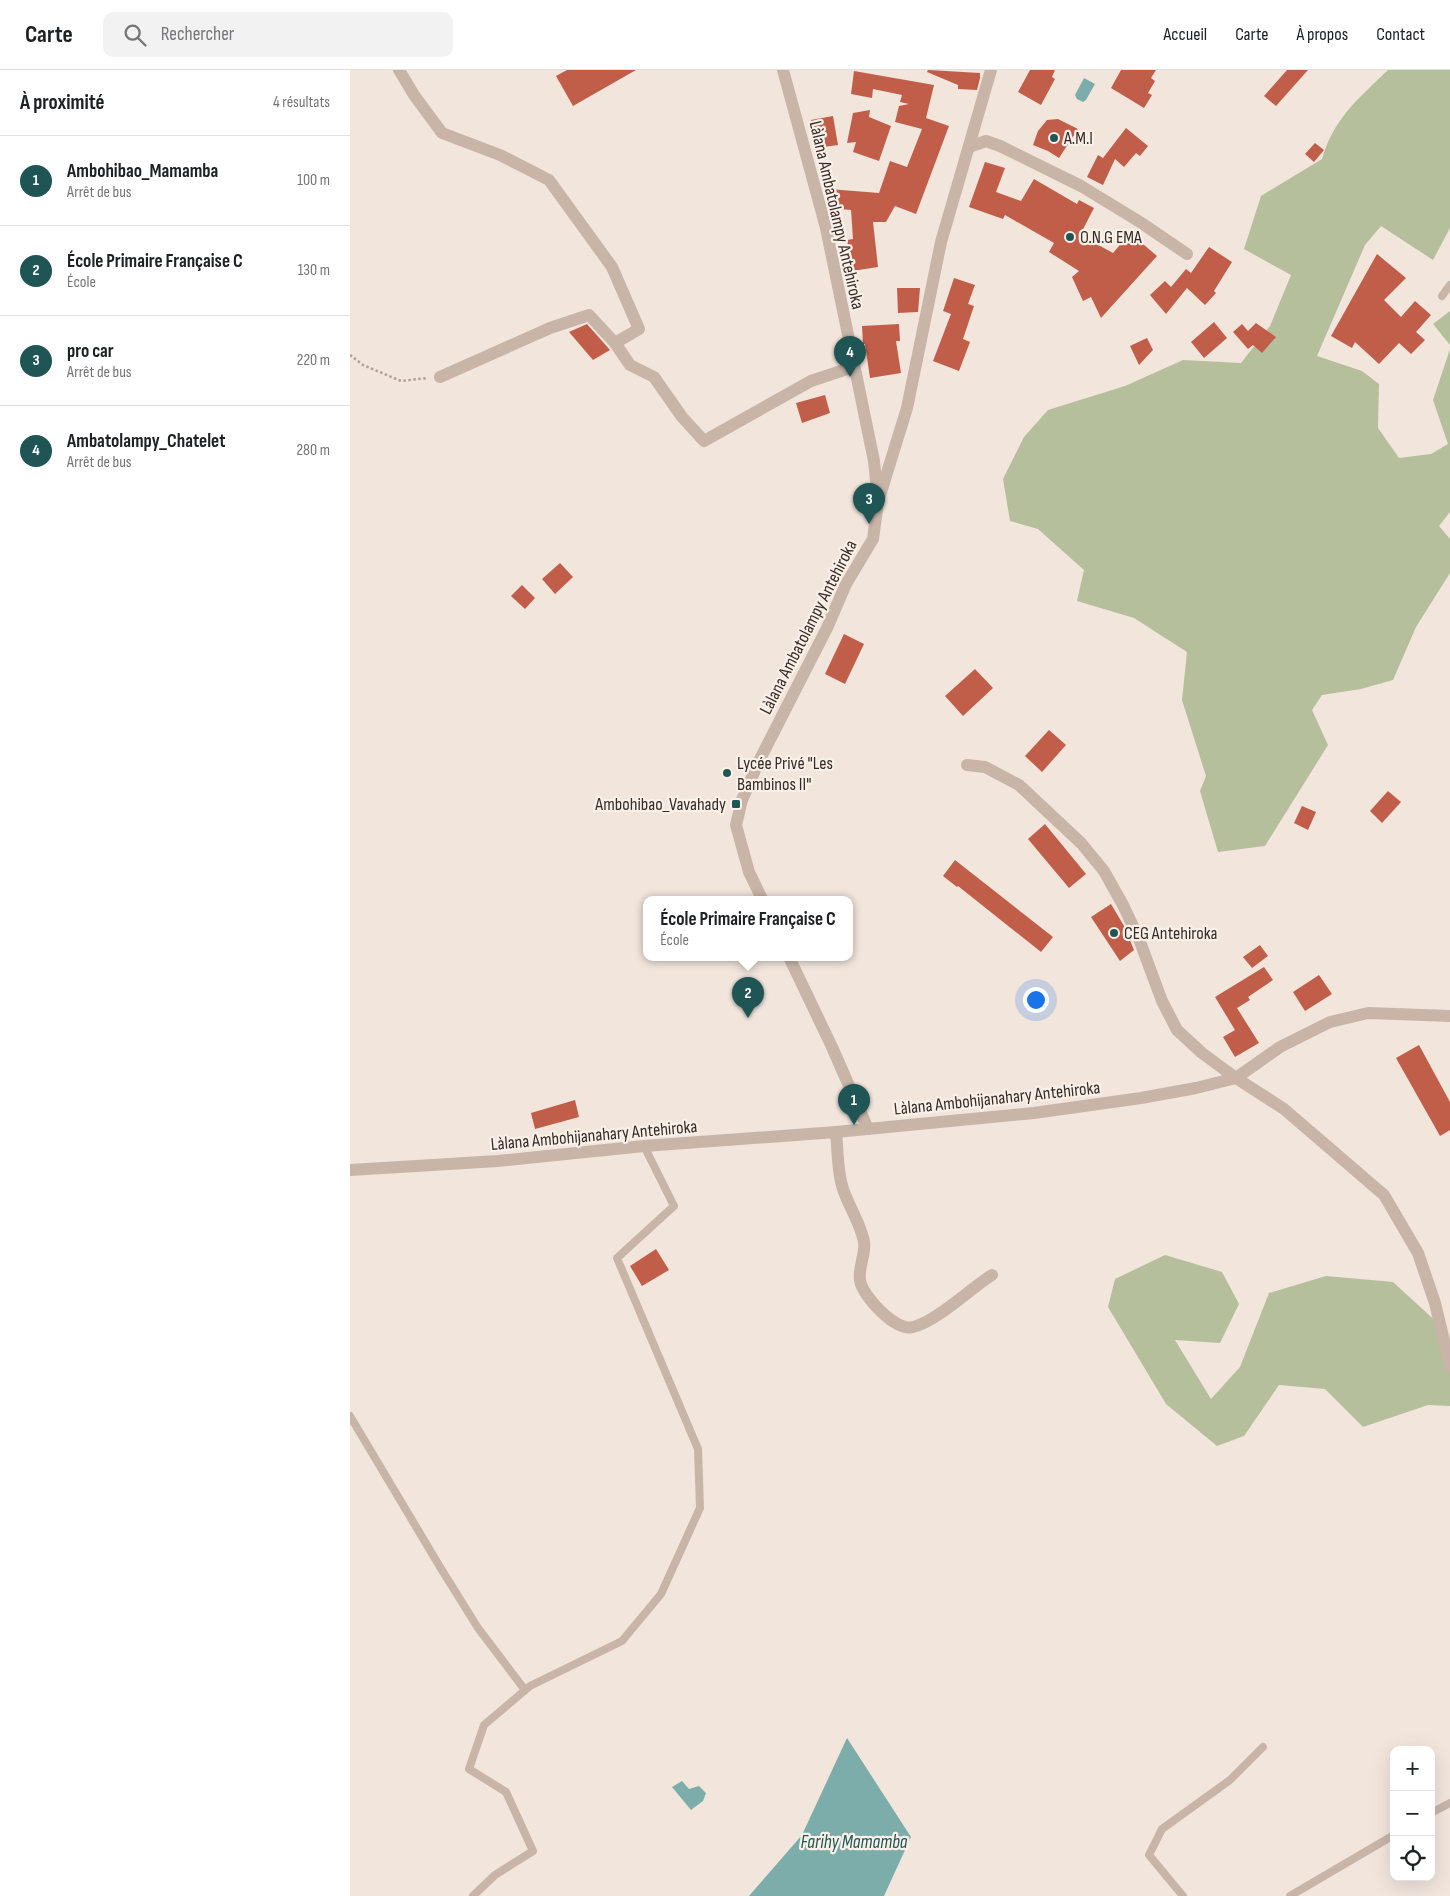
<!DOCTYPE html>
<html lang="fr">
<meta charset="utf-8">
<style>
body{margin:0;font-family:"Sofia Sans Condensed",sans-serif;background:#f2f2f2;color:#202124}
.controls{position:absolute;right:15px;bottom:15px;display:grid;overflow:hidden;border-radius:10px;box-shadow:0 5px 20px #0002}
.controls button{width:45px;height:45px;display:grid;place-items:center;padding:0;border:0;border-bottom:1px solid #e0e0e0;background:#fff;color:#202124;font:25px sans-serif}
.you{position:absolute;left:685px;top:929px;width:18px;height:18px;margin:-12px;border:4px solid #fff;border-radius:50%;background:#1a73e8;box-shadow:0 0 0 8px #1a73e833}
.badge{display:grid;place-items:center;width:32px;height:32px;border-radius:50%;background:#1f5555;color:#fff;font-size:16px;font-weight:700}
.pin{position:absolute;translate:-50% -41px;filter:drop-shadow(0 1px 2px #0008)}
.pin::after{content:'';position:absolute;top:26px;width:18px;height:15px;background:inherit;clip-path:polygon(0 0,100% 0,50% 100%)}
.popup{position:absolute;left:293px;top:826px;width:210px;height:65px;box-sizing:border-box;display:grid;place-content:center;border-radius:10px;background:#fff;filter:drop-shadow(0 1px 4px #0005);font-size:16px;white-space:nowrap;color:#757577}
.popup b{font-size:19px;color:#202124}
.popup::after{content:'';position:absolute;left:50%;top:100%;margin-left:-10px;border:10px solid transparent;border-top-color:#fff}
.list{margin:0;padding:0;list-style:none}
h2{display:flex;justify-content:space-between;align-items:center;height:65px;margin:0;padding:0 20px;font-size:21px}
h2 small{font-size:16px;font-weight:400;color:#757577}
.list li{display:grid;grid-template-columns:32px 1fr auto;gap:15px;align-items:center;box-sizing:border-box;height:90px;padding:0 20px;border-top:1px solid #e0e0e0}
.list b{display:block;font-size:19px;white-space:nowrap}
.list p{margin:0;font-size:16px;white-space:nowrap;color:#757577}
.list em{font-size:16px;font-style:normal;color:#757577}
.icon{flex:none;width:28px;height:28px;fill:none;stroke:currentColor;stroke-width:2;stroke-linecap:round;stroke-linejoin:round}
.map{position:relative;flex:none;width:1100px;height:1826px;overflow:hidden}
header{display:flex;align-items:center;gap:30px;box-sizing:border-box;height:70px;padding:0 25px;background:#fff;border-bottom:1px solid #e0e0e0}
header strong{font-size:24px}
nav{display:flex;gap:28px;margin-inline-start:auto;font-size:18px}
.search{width:350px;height:45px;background:#f2f2f2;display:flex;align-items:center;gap:12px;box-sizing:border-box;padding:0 18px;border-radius:10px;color:#757577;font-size:19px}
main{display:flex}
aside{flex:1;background:#fff}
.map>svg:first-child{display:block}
</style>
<header>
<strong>Carte</strong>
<div class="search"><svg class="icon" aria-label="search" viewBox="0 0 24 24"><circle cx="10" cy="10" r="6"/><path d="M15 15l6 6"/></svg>Rechercher</div>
<nav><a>Accueil</a><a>Carte</a><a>À propos</a><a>Contact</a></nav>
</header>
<main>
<aside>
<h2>À proximité<small>4 résultats</small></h2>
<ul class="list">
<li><span class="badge">1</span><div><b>Ambohibao_Mamamba</b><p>Arrêt de bus</p></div><em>100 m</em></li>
<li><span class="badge">2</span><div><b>École Primaire Française C</b><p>École</p></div><em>130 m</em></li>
<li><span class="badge">3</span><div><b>pro car</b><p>Arrêt de bus</p></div><em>220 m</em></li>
<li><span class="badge">4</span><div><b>Ambatolampy_Chatelet</b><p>Arrêt de bus</p></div><em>280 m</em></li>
</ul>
</aside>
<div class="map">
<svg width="1100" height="1826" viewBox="0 0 1100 1826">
<rect width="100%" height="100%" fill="#f1e5dc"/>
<g fill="#b6bf9c">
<path d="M1038 0H1100V158L1083 190 1031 156 1015 175 967 286 1012 301 1029 314 1028 358 1049 388 1081 384 1098 374 1083 330 1100 279V442L1089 456 1100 469V503L1066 557 1043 610 1011 619 972 625 962 640 978 675 915 776 868 782 850 721 856 706 832 630 837 582 784 548 727 531 734 500 688 459 660 451 653 409 674 367 698 340 775 316 833 290 891 293 920 256 941 205 894 179 911 126 972 89C984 48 1008 29 1038 0Z"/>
<path d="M1100 241V275L1083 254Z"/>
<path d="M815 1185 872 1202 889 1234 870 1273 825 1270 861 1329 890 1297 919 1223 976 1206 1043 1212 1090 1255 1100 1297V1336L1078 1335 1013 1357 975 1319 929 1315 894 1366 867 1376 816 1334 758 1237 765 1209Z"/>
</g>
<g fill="#7cadab">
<path d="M734 8 745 14 736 30 733 32 727 29 725 25Z"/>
<path d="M497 1668 561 1767 534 1826H399L452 1765Z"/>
<path d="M332 1711 339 1719 349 1716 356 1723 353 1731 341 1740 322 1717Z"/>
</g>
<g fill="#c15e4a">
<path d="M217 0H286L223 36 206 6Z"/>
<path d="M578 0 630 3V8L627 20 608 19V15L577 2Z"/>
<path d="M680 0H705L702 7 705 9 691 35 668 22Z"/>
<path d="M771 0H806L801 8 805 11 798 23 802 25 794 38 761 18Z"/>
<path d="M937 0H958L926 36 914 26Z"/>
<path d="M504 1 584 15 576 48 599 56 566 144 545 136 536 152H523L528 197 502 201 497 170 503 169 501 140 479 138V119L529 123 540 91 557 97 572 59 545 52 549 36 559 34 550 32 552 25 523 19 522 28 501 24Z"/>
<path d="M520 40 519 47 541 56 529 91 503 82 506 72 497 73 503 43Z"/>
<path d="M483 46 488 75 466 78 461 50Z"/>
<path d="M708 49 728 59 709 88 698 81 683 75 688 61 697 50Z"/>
<path d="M776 58 798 76 790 86 786 83 774 97 765 89 753 115 737 107 748 85 753 88Z"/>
<path d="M965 73 974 80 964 92 955 84Z"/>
<path d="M635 92 655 98 646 122 671 131 684 109 727 134 729 130 744 138 730 165 763 183 780 163 807 186 751 248 741 227 733 231 722 207 729 201 699 182 704 173 655 145 653 149 619 137Z"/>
<path d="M859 177 882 192 864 221 866 223 855 235 837 218 816 244 800 225 815 211 821 217 836 199 841 203Z"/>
<path d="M1027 184 1056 208 1034 230 1051 247 1065 231 1081 245 1066 262 1075 270 1061 284 1049 273 1029 294 1005 272 1002 278 981 266Z"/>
<path d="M604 208 625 215 618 234 624 236 613 269 620 272 609 301 583 291 601 244 593 241Z"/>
<path d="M547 218H570L568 242 548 243Z"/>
<path d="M864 252 877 268 854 288 841 272Z"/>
<path d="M906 253 926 267 912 283 903 275 898 279 883 262 892 254 898 261Z"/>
<path d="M237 254 260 280 243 290 219 262Z"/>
<path d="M549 254 550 271H546L551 303 520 308 515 274H513L512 256Z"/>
<path d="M797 268 803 280 789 295 780 276Z"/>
<path d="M475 325 480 343 452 353 446 333Z"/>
<path d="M210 493 223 507 205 524 192 509Z"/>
<path d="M172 515 185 528 175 539 161 526Z"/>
<path d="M494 564 514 574 495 614 475 604Z"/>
<path d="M625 599 643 618 613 646 595 626Z"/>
<path d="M699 660 716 675 692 702 675 686Z"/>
<path d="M1038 721 1051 732 1032 753 1020 741Z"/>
<path d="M952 736 966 742 958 760 944 753Z"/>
<path d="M695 754 736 804 719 818 678 769Z"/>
<path d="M605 790 703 867 691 882 608 816 607 817 593 806Z"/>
<path d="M761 834 774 856 784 880 770 891 741 847Z"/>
<path d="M910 875 918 886 902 898 893 887Z"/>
<path d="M914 897 923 910 898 927 900 930 887 938 909 973 885 987 873 967 885 960 865 927Z"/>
<path d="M969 905 982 924 955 941 943 922Z"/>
<path d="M1069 975 1100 1032V1060L1090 1066 1046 988Z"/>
<path d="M225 1030 229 1047 185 1059 181 1043Z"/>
<path d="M306 1179 319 1200 292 1216 280 1196Z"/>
</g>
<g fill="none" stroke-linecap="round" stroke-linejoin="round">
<path stroke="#b49f93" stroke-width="2.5" stroke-dasharray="2.5 2.5" stroke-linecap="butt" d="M0 285 13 295 51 311 77 308"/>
<g stroke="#c8b5a8" stroke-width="8">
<path d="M1092 226 1100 215"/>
<path d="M0 1346 90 1497 128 1558 175 1620"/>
<path d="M1081 1743 1100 1733"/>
<path d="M123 1826 145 1805 183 1781 156 1722 119 1699 134 1655 180 1616 272 1571 311 1524 350 1438 348 1379 267 1188 324 1136 294 1076"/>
<path d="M833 1826 799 1785 812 1759 880 1710 913 1677"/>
<path d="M940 1826 1044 1765"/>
</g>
<g stroke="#c8b5a8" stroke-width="12">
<path d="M49 0 64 25 92 63 150 85 199 110 262 197 289 259 265 273 239 245 200 258 90 307"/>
<path d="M619 77 636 71 650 76 731 116 790 152 837 184"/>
<path d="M265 273 280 295 304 307 332 347 354 371 461 311 503 297"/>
<path d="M528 432 557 338 591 172 641 0"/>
<path d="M617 695 635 697 669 715 731 773 754 801 773 835 789 869 812 931 827 960 852 983 886 1008 934 1039 1034 1125 1068 1183 1085 1233 1100 1296"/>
<path d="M486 1062C488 1081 487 1101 493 1119 499 1137 511 1154 514 1172 516 1184 508 1197 510 1210 512 1226 546 1262 563 1257 586 1252 621 1218 642 1205"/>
</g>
<g stroke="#c8b5a8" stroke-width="12">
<path d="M412 829 399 802 386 755 392 730 408 693 477 558 496 514 523 469 528 432 524 391 476 158 433 0"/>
<path d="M439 887 482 977 518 1059"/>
<path d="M0 1100 148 1091 294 1076 486 1062 684 1043 791 1028 846 1018 886 1008 930 977 980 952 1018 943 1100 946"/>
</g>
</g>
<g fill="#1f5555" stroke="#f9f0e8" stroke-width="2">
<circle cx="704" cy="68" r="5"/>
<circle cx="720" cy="167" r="5"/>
<circle cx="377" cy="703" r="5"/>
<rect x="381" y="729" width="10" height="10" rx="2.5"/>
<circle cx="764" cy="863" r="5"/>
</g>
<g text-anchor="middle" stroke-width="4.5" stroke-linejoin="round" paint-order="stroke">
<g font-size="18" fill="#362b28" stroke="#f9f0e8" text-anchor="start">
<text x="714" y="74">A.M.I</text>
<text x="730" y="173">O.N.G EMA</text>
<text x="387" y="699">Lycée Privé "Les<tspan x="387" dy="21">Bambinos II"</tspan></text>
<text x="376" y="740" text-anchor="end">Ambohibao_Vavahady</text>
<text x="774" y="869">CEG Antehiroka</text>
</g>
<g font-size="18" fill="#362b28" stroke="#f9f0e8">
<text transform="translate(487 145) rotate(77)" y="6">Làlana Ambatolampy Antehiroka</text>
<text transform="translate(458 557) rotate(-63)" y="6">Làlana Ambatolampy Antehiroka</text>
<text transform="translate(647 1028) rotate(-6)" y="6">Làlana Ambohijanahary Antehiroka</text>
<text transform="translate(244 1065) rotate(-5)" y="6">Làlana Ambohijanahary Antehiroka</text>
</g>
<g font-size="19" font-style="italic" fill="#1f5555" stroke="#f9f0e8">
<text x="504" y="1778">Farihy Mamamba</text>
</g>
</g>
</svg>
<div class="controls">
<button>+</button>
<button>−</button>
<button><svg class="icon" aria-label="locate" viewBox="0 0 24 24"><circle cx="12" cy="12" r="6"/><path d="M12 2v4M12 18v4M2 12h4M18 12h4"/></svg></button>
</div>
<div class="you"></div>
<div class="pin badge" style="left:504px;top:1055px">1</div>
<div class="pin badge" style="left:398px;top:948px">2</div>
<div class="popup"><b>École Primaire Française C</b>École</div>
<div class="pin badge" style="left:519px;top:454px">3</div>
<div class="pin badge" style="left:500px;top:307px">4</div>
</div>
</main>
